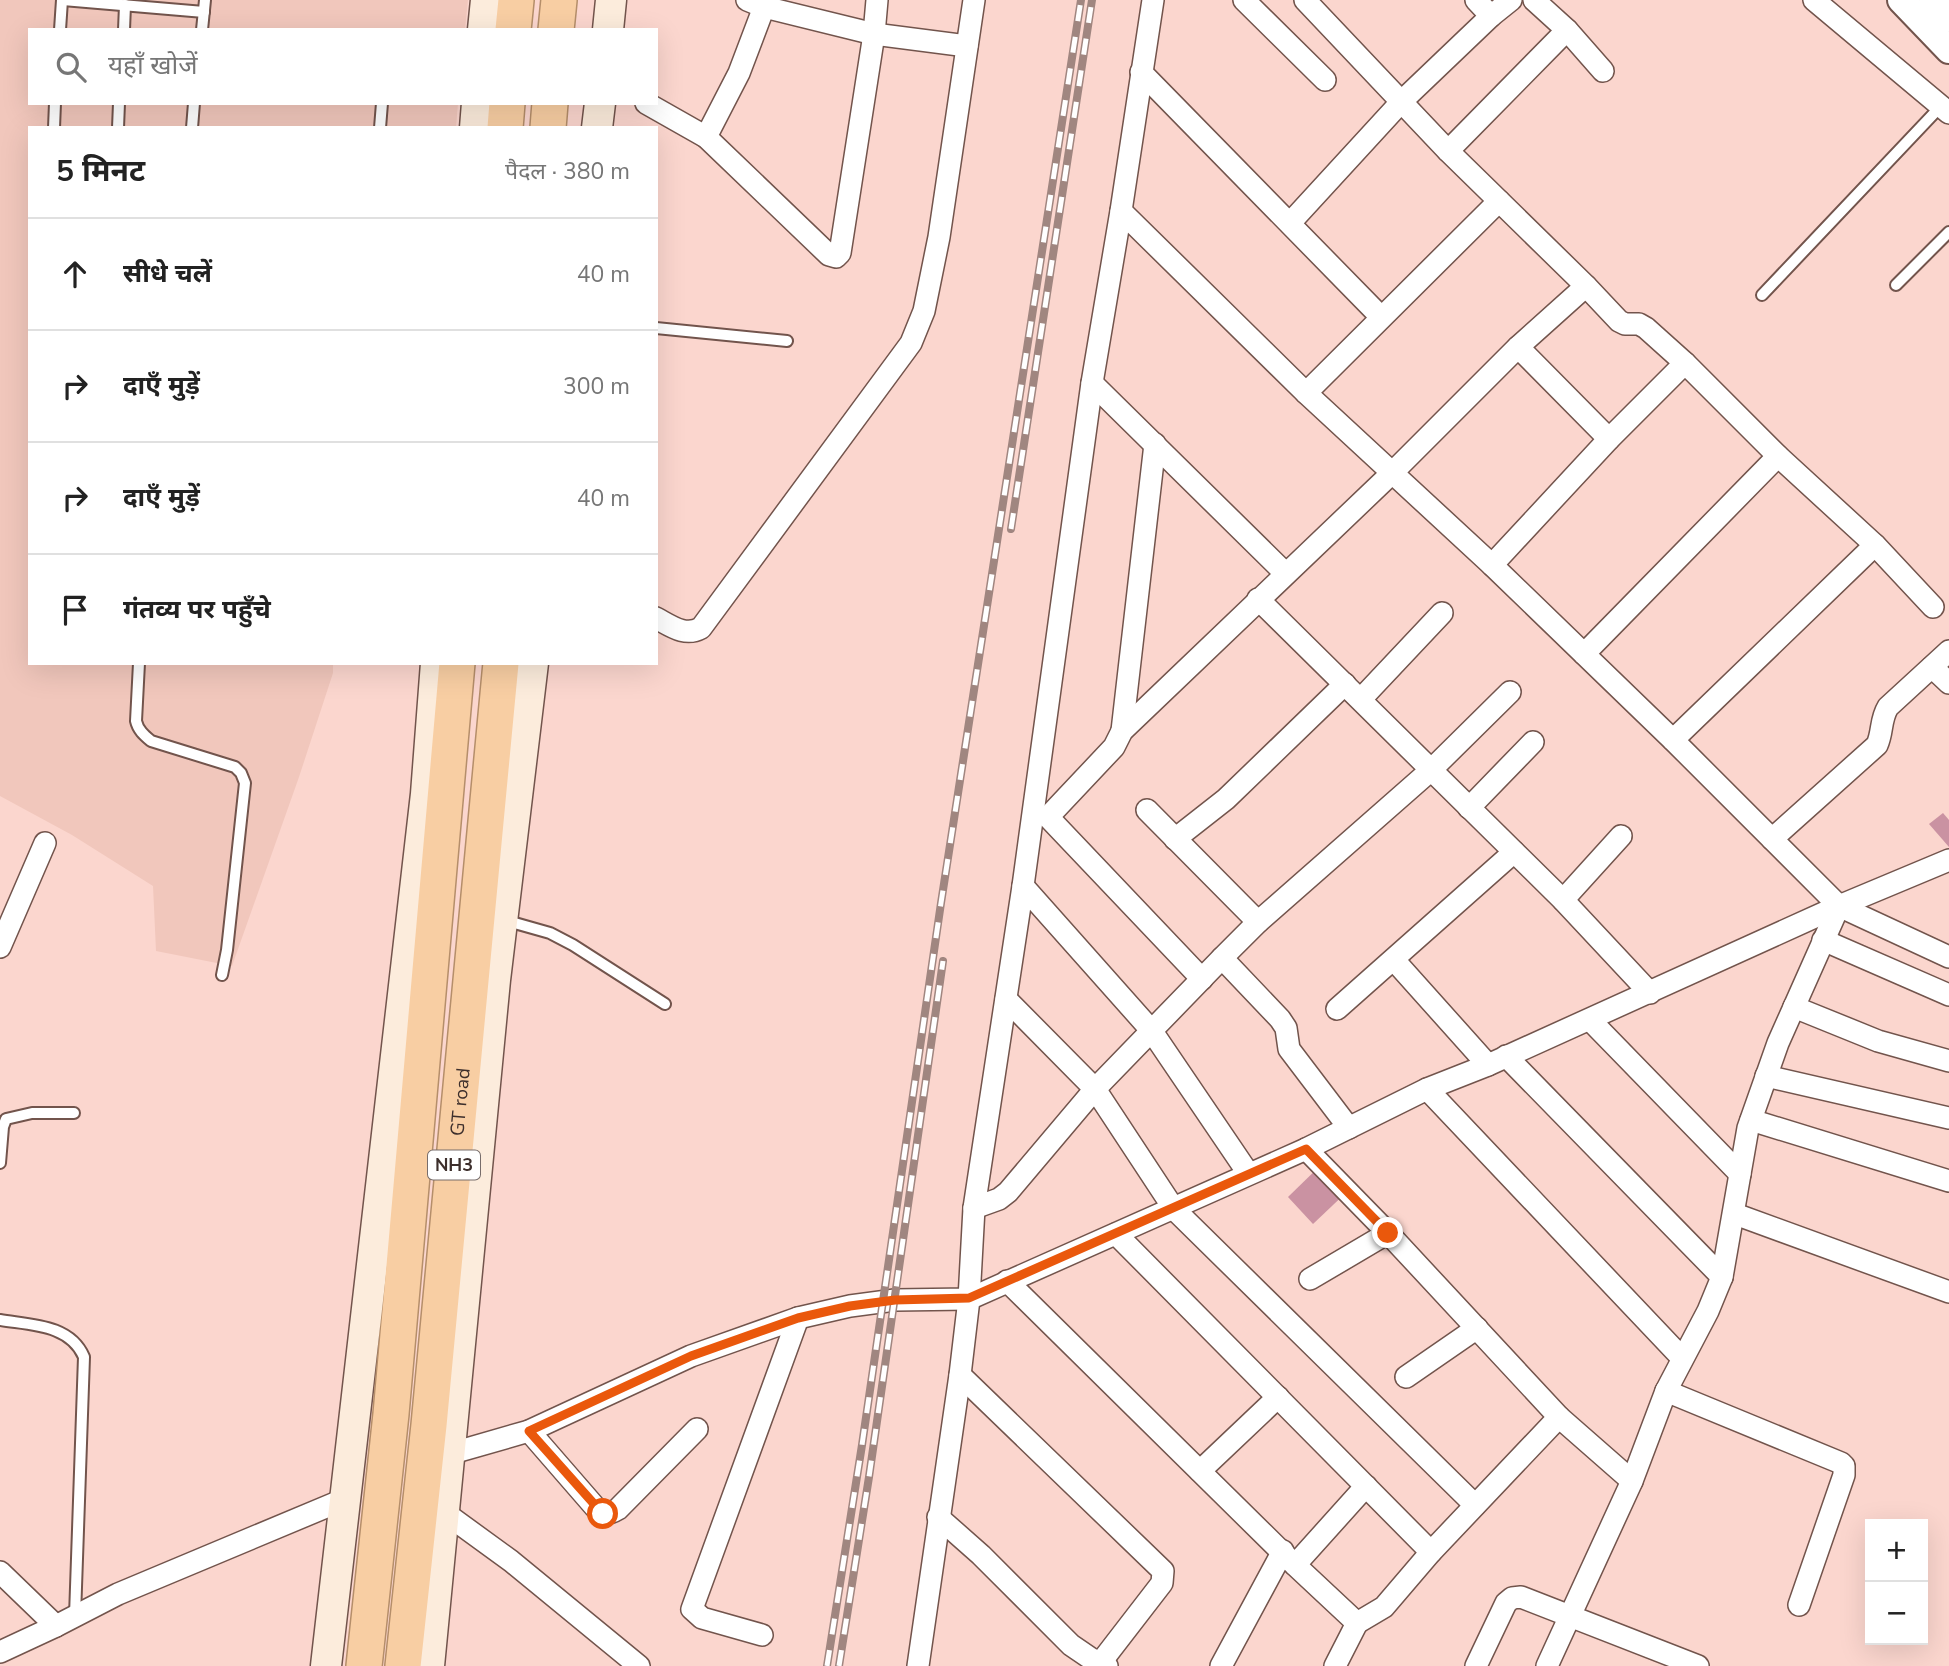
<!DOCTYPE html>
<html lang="hi">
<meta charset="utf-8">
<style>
body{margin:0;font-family:"Nunito Sans","Noto Sans Devanagari",sans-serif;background:#f6f6f6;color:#222}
.controls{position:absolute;right:21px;bottom:21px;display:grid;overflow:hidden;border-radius:0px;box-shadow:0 7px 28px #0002}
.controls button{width:63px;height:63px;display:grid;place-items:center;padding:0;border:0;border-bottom:2px solid #e0e0e0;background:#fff;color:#222;font:35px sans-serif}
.stop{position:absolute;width:21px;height:21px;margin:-16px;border:5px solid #ea580c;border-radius:50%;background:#fff}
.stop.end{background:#ea580c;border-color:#fff;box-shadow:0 2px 7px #0008}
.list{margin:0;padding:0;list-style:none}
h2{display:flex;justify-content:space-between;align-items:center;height:91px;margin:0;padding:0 28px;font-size:30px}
h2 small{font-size:23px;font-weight:400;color:#767676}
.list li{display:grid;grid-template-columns:46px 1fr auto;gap:21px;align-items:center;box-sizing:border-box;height:112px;padding:0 28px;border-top:2px solid #e0e0e0}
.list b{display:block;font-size:26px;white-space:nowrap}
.list em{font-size:23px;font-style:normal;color:#767676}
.icon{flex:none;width:38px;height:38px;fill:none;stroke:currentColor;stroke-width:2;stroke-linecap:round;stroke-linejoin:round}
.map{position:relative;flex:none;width:1949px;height:1666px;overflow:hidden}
.search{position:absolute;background:#fff;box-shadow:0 7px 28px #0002;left:28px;top:28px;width:630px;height:77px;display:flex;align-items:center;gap:18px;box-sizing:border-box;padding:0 24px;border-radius:0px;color:#767676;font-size:26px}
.panel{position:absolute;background:#fff;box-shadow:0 7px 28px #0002;left:28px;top:126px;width:630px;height:539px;border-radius:0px}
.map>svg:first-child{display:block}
</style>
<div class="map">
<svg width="1949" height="1666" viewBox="0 0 1949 1666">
<rect width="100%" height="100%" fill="#fbd6ce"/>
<path fill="#f1c7bc" d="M0 0H468L465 30H30V103H458L456 128H30V663H333V673L299 777 232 966 156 951 153 886 72 835 0 796Z"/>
<g fill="#ca92a2">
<path d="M1943 813 1949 820V847L1929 824Z"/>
<path d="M1326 1160 1352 1187 1313 1224 1288 1197Z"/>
</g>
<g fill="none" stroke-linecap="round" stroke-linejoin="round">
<g stroke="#72544c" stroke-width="14">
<g id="service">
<path d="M63 0 204 12"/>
<path d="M60 30 62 0"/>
<path d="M124 30 125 5"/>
<path d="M202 30 205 0"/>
<path d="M54 128 55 103"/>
<path d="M118 128 119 103"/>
<path d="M192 128 194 103"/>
<path d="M380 128 382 103"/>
<path d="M1896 285 1949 232"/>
<path d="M1762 295 1941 106"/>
<path d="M656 328 787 341"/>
<path d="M139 663 136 721C138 730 144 735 151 741L235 767 241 773 245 783 227 950 222 975"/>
<path d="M504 920 550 933 573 945 665 1004"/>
<path d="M0 1163 3 1127 6 1119 32 1113H74"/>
<path d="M0 1320C30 1325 70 1324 84 1357L75 1616"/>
</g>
</g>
<g stroke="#72544c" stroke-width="24">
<g id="minor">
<path d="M747 0 764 7 874 34 967 46"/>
<path d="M1244 0 1325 80"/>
<path d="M1305 0 1448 151 1586 286 1619 321 1625 324H1639L1646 328 1685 363 1778 456 1875 545 1933 607"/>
<path d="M1476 0 1491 16"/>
<path d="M1534 0 1567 30 1603 71"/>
<path d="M1814 0 1949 113"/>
<path d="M1141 72 1380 316"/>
<path d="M646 103 706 137 829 255 836 257 840 253 874 34 877 0"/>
<path d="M706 137 739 73 764 7"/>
<path d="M1448 151 1567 30"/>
<path d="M1121 211 1306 393 1492 565 1673 740 1839 906 1778 1043 1748 1128 1722 1277 1708 1311 1666 1391 1632 1481 1547 1666"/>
<path d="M1290 223 1402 101 1491 16 1511 0"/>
<path d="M1518 347 1609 439"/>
<path d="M1092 383 1285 573"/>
<path d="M1306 393 1499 201"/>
<path d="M1492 565 1609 439 1685 363"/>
<path d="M1258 599 1563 900 1650 993"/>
<path d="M656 618C671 626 685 637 701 628L911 343 924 311 939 237 974 0"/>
<path d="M1584 654 1778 456"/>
<path d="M1932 667 1949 683"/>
<path d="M1361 699 1442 613"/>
<path d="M1122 731 1155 444"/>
<path d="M1673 740 1875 545"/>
<path d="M1469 808 1533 742"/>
<path d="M1147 810 1258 922"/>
<path d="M1175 839 1226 799 1345 684"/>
<path d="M1772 839 1877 745C1883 732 1880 720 1888 707L1949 651"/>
<path d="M1023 886 1151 1030 1248 1173"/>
<path d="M1563 900 1621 836"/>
<path d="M1839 906 1949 957"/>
<path d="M1823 940 1949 995"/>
<path d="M0 947 45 843"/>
<path d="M1222 958 1280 1019 1286 1028 1289 1049 1349 1128"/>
<path d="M1394 960 1488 1065"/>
<path d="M1202 979 1048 817 1114 747 1122 731 1393 472 1518 347 1586 286"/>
<path d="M1006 999 1095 1089 1174 1209 1475 1505"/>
<path d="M1794 1007 1878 1041 1949 1061"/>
<path d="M1337 1009 1514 852"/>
<path d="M1590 1020 1740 1174"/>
<path d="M1506 1056 1722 1277"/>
<path d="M1766 1076 1949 1118"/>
<path d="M1427 1089 1682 1358"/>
<path d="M1751 1120 1949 1181"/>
<path d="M1306 1149 1388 1233 1559 1417 1431 1552 1384 1607 1357 1623"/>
<path d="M974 1208 999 1199 1008 1192 1095 1089 1222 958 1258 922 1431 770 1510 692"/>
<path d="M1735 1214 1949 1292"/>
<path d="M1116 1234 1431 1552"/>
<path d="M1310 1279 1388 1233"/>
<path d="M1007 1281 1295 1565 1357 1623 1335 1666"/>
<path d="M960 1375 1163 1571 1162 1583 1098 1666"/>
<path d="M1406 1377 1477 1328"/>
<path d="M1666 1391 1841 1463 1844 1466V1475L1799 1605"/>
<path d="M1559 1417 1632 1481"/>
<path d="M529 1431 595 1507C604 1515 608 1515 618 1509L697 1429"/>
<path d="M449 1454 529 1431 691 1356 798 1318 850 1306 895 1300 969 1299 1306 1149 1427 1089 1488 1065 1839 906 1949 860"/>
<path d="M1200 1471 1278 1397"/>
<path d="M445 1513 511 1561 639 1666"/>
<path d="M938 1517 981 1555 1071 1645 1090 1658 1107 1666"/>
<path d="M1295 1565 1366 1486"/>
<path d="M0 1572 56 1626"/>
<path d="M762 1635 702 1618 692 1609 798 1318"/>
<path d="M0 1652 56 1626 118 1594 345 1499"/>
<path d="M918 1666 960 1375 969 1299 974 1208 1023 886 1092 383 1121 211 1153 0"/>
<path d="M1221 1666 1283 1551"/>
<path d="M1476 1666 1506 1603 1512 1598 1521 1597 1698 1666"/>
</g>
</g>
<g stroke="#72544c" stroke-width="30">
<g id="tertiary">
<path d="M1901 0 1949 50"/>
<path d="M1932 0 1949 18"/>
</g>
</g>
<g stroke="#72544c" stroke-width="33">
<g id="secondary">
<path d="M483 30 486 0"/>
<path d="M608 30 611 0"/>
<path d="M475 128 477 103"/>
<path d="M597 128 600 103"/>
<path d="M326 1666 426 794 436 663"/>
<path d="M429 1666 495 980 533 663"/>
</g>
</g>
<g stroke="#b58e6a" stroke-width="38">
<g id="trunk">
<path d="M513 30 516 0"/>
<path d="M556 30 559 0"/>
<path d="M505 128 507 103"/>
<path d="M548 128 550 103"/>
<path d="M364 1666 391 1414 457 663"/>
<path id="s1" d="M403 1666 429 1425 501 663"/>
</g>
</g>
<use href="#service" stroke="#fff" stroke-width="10"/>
<use href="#minor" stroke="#fff" stroke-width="21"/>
<use href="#tertiary" stroke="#fff" stroke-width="26"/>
<use href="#secondary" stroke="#fcecdc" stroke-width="30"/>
<use href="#trunk" stroke="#f8cea3" stroke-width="35"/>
<g stroke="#a08680" stroke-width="8">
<g id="rail">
<path d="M1011 529 1092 0"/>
<path d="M827 1666 862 1445 941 903 1081 0"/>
<path d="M839 1666 869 1477 943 961"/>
</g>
</g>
<use href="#rail" stroke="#fff" stroke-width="5" stroke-dasharray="16" stroke-linecap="butt"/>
</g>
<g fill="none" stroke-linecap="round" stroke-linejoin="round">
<path stroke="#ea580c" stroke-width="9" d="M603 1514 529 1431 691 1356 798 1318 850 1306 895 1300 969 1298 1306 1149 1388 1233"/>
</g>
<g text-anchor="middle" stroke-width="7" stroke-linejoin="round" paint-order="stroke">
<rect fill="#fff" stroke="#776d6b" stroke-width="2" x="428" y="1150.5" width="52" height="29" rx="5"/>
<g font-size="18" font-weight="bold" fill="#3d2f2c">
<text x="454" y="1171">NH3</text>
</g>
<g font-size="19" fill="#3d2f2c" stroke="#fff">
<text dy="7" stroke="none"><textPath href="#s1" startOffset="567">GT road</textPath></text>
</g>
</g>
</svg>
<div class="controls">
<button>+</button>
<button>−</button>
</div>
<div class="stop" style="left:603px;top:1514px"></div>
<div class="stop end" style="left:1388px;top:1233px"></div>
<div class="search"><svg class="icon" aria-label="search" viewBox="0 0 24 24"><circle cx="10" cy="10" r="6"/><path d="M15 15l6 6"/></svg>यहाँ खोजें</div>
<section class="panel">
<h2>5 मिनट<small>पैदल · 380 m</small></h2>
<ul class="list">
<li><svg class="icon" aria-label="ahead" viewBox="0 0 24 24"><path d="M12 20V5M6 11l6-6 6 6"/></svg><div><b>सीधे चलें</b></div><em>40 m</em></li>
<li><svg class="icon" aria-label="right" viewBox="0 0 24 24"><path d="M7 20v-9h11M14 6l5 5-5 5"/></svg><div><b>दाएँ मुड़ें</b></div><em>300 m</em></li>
<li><svg class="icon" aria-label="right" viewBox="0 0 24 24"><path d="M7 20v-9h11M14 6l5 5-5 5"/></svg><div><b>दाएँ मुड़ें</b></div><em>40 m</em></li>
<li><svg class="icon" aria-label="arrive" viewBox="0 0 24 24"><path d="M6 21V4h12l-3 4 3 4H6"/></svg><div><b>गंतव्य पर पहुँचे</b></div></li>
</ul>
</section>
</div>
